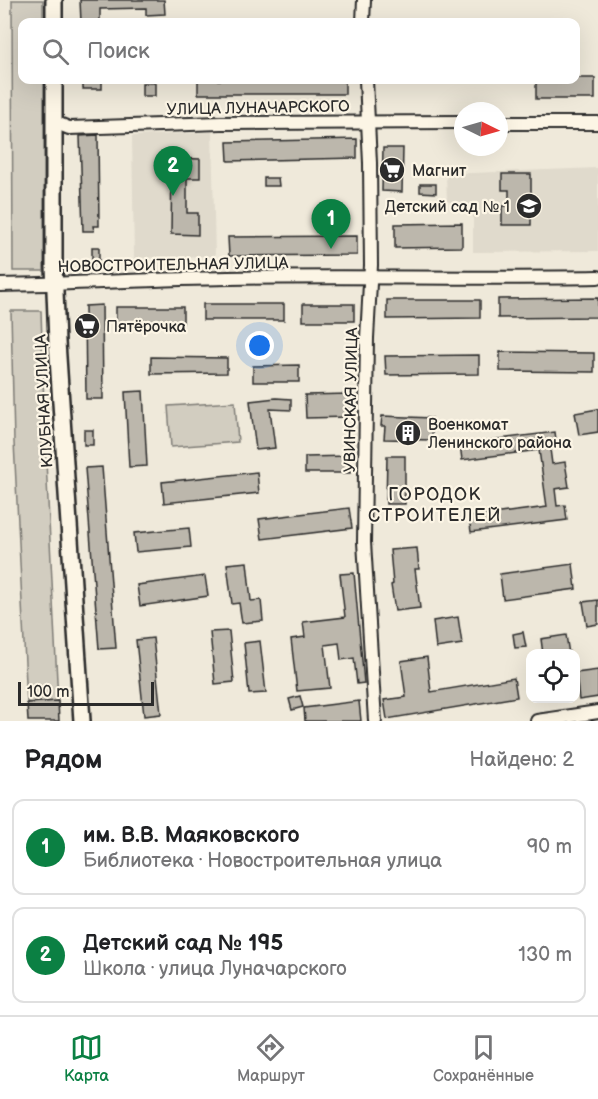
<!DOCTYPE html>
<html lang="ru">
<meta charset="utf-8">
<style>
body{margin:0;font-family:"Balsamiq Sans",sans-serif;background:#f6f6f6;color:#202124}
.controls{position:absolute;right:18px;bottom:18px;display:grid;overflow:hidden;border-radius:12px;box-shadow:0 6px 24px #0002}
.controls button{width:54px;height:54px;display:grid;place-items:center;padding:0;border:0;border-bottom:2px solid #e0e0e0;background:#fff;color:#202124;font:30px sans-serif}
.compass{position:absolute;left:454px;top:102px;width:54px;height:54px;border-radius:50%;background:#fff;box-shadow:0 6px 24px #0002;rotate:95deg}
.scale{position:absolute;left:18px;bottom:15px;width:136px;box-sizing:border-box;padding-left:6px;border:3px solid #2b2b2b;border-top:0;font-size:16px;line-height:21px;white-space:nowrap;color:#2b2b2b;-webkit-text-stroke:4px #fcf5e5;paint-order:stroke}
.you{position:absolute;left:260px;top:346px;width:21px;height:21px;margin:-15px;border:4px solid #fff;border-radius:50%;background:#1a73e8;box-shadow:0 0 0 9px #1a73e833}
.badge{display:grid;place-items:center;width:39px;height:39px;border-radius:50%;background:#0b8043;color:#fff;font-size:20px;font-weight:700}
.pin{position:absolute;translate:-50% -50px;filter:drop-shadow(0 2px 3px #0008)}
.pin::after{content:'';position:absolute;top:32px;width:21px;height:18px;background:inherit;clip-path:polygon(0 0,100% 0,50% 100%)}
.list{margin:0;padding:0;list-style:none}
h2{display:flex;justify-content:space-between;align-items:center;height:78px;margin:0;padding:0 24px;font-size:26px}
h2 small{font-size:20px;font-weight:400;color:#757577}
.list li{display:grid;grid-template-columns:39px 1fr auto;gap:18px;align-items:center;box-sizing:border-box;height:96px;margin:0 12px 12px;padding:0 12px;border:2px solid #e0e0e0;border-radius:12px}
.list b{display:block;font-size:22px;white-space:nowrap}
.list p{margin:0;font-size:20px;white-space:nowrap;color:#757577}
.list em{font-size:20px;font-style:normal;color:#757577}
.icon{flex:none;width:33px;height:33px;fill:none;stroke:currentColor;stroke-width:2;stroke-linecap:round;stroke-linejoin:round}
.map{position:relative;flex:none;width:598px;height:721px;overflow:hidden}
.search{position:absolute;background:#fff;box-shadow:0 6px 24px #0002;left:18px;right:18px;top:18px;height:66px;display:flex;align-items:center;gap:15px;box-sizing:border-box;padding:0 21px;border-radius:12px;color:#757577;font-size:22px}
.sheet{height:294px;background:#fff}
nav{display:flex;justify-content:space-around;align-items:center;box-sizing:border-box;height:84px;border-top:2px solid #e0e0e0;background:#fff;font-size:16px;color:#757577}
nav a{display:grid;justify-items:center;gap:3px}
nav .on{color:#0b8043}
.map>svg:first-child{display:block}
</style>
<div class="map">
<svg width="598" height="721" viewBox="0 0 598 721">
<rect width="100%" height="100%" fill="#efe9da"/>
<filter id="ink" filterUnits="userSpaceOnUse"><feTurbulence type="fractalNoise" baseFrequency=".0167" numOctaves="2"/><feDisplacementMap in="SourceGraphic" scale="12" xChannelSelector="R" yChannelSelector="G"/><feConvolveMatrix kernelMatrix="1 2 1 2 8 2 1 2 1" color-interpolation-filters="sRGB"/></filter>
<g filter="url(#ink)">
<g fill="#e0dacc">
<path d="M212 132 215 256 134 258 132 136Z"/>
<path d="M598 168V251L473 252V211L447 201 446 174Z"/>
</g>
<g fill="#d2cdc0" stroke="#7e7c76" stroke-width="1.5">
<path d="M12 0H43V22H22V80H44V271H13Z"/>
<path d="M11 311H41L45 441 58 701 27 703 14 442Z"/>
<path d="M235 402 238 442 171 447 168 406Z"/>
</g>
<g fill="#bcb7ac" stroke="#2b2b2b" stroke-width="1.5">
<path d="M80 0H164L165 14 146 15V8L100 9V22H81Z"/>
<path d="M576 78H595V99H536V80Z"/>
<rect x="83" y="80" width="19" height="9"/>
<rect x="198" y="80" width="147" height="14"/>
<rect x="142" y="83" width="13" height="13"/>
<path d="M98 135 99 226H93L94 231H83L80 136Z"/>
<path d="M357 139V158L228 161 227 142Z"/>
<path d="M383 148H403L402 192 382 191Z"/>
<path d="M172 158 200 159V178H187V213H198V235L171 234Z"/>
<path d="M502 174H531V225H502V206H509V190H502Z"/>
<path d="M264 178H278L279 186H264Z"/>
<path d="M420 184H436V193L420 192Z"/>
<path d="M462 223V247L395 248V224Z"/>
<path d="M357 236V255L229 256 228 237Z"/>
<rect x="92" y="247" width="7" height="16"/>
<path d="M598 298V317L498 318V299Z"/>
<path d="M387 300H480V318L387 319Z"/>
<rect x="203" y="304" width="81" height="16"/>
<rect x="303" y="304" width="51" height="17"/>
<path d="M102 305 103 399H86L85 306Z"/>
<path d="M116 307H183V323L116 322Z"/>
<path d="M500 352 594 353V372L500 371Z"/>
<path d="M479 355V374L386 375 385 356Z"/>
<path d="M151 357 227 358V373L151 374Z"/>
<path d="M299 365V382H253V366Z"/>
<path d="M143 391 147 466 129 467 125 392Z"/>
<path d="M349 394V417L306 418 305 395Z"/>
<path d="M276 398 291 399V410L270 409 275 448 256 450 250 401Z"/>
<path d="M598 409V432L579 435 575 413Z"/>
<path d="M382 416 432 418V440L384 439 385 426H381Z"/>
<rect x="84" y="430" width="9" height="15"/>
<path d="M555 432 557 448 550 449 552 464 565 462 569 487 555 489 557 506 565 505 567 520 471 532 469 517 547 507 539 450 462 460 460 444Z"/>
<path d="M350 456V473H305V457Z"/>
<path d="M387 456H405V504H386Z"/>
<path d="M102 467 116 648 99 649 85 468Z"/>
<path d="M257 472 259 493 164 503 162 482Z"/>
<path d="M349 508 352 528 262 539 259 519Z"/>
<path d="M189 528 191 547 136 552 134 533Z"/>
<path d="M417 548 419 569H415L420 608 395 611 391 585 393 584 390 550Z"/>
<path d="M247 562 251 601 261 600 263 621 242 623 239 603 232 604 227 564Z"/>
<path d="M573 564 576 589 503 599 500 574Z"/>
<path d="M354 573 364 683 357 684 354 658 341 660 339 643 325 645 330 688 297 691 291 639 305 637 303 622 345 617 340 574Z"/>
<path d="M205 576 208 596 140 606 137 585Z"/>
<path d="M598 600V624L587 626 583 602Z"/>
<path d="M458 617 462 644 436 648 433 621Z"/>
<path d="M229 631 234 682 215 684 210 632Z"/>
<path d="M523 632 526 647 515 648 513 634Z"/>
<path d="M566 635 569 654H543L541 639Z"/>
<path d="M153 638 161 714 144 716 136 640Z"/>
<path d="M260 641 266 693 249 694 244 643Z"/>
<path d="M427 657 431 692 514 678 517 697 387 719 384 700 406 697 401 661Z"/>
<path d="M598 670V697L579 700 576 673Z"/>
<path d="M300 696 303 707 292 710 289 699Z"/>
<path d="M58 701 59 721H28L27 703Z"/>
<path d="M359 701 361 721H305L304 708Z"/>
</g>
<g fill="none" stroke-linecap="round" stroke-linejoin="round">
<g stroke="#2b2b2b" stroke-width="16">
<g id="minor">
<path d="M363 22 364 0"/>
<path d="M366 80 370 163 371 265 367 338 364 542 375 721"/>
<path d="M54 122 69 128 221 123 463 122"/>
<path d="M499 123H598"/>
<path d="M0 285C76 284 152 279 228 278 351 276 475 279 598 277"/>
<path d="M537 721 598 712"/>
</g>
</g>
<g stroke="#2b2b2b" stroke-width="20">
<g id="major">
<path d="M54 0V22"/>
<path d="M54 80V266L57 342 82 721"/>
</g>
</g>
<use href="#minor" stroke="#fcf5e5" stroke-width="12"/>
<use href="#major" stroke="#fcf5e5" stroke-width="15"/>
</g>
</g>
<defs>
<g id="supermarket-disc" transform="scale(1.35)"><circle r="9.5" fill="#2b2b2b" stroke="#fcf5e5"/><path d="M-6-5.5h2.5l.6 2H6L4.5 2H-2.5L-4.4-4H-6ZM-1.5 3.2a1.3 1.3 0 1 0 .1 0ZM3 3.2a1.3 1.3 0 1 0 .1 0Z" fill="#fff"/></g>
<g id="school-disc" transform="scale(1.35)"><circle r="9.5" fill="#2b2b2b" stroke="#fcf5e5"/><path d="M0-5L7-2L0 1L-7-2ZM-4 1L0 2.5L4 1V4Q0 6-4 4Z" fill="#fff"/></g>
<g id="building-disc" transform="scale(1.35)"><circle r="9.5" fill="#2b2b2b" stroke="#fcf5e5"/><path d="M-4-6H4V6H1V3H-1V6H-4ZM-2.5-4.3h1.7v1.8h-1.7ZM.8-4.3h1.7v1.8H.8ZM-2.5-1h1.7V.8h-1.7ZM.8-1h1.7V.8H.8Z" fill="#fff"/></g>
</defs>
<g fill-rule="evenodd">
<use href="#supermarket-disc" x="392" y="170"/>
<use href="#school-disc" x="529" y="206"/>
<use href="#supermarket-disc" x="87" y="326"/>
<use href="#building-disc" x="408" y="433"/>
</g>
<g text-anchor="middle" stroke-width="4.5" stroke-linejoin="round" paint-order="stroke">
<g font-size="16" fill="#2b2b2b" stroke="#fcf5e5">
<text transform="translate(258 107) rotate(-1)" y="6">УЛИЦА ЛУНАЧАРСКОГО</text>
<text transform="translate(173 264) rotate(-1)" y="6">НОВОСТРОИТЕЛЬНАЯ УЛИЦА</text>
<text transform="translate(350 400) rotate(-89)" y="6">УВИНСКАЯ УЛИЦА</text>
<text transform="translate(43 401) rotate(-93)" y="6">КЛУБНАЯ УЛИЦА</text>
</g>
<g font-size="16" fill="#2b2b2b" stroke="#fcf5e5" text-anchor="start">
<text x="412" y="176">Магнит</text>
<text x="510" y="212" text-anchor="end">Детский сад № 1</text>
<text x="106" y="332">Пятёрочка</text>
<text x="428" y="430">Военкомат<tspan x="428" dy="18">Ленинского района</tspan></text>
</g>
<g font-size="18" letter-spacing="1.5" fill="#2b2b2b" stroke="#fcf5e5">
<text x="435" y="500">ГОРОДОК<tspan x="435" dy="21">СТРОИТЕЛЕЙ</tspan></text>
</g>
</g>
</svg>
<div class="controls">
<button><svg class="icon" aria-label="locate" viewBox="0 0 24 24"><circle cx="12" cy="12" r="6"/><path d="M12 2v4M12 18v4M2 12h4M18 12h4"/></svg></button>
</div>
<svg class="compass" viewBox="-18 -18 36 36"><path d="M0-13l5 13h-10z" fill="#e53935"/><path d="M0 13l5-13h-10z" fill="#757577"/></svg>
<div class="scale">100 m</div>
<div class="you"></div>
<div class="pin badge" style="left:331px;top:249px">1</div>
<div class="pin badge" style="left:173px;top:196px">2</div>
<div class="search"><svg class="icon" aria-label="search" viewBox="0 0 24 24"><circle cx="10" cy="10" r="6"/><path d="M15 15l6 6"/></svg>Поиск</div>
</div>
<section class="sheet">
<h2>Рядом<small>Найдено: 2</small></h2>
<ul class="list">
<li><span class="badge">1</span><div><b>им. В.В. Маяковского</b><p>Библиотека · Новостроительная улица</p></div><em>90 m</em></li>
<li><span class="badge">2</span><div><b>Детский сад № 195</b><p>Школа · улица Луначарского</p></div><em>130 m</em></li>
</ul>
</section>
<nav>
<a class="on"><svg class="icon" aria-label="map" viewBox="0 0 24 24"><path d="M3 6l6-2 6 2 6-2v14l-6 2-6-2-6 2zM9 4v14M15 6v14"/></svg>Карта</a>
<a><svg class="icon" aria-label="directions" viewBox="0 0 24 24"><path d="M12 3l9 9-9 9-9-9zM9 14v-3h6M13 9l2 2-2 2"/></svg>Маршрут</a>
<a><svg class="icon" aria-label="saved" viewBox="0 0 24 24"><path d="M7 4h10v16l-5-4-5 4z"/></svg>Сохранённые</a>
</nav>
